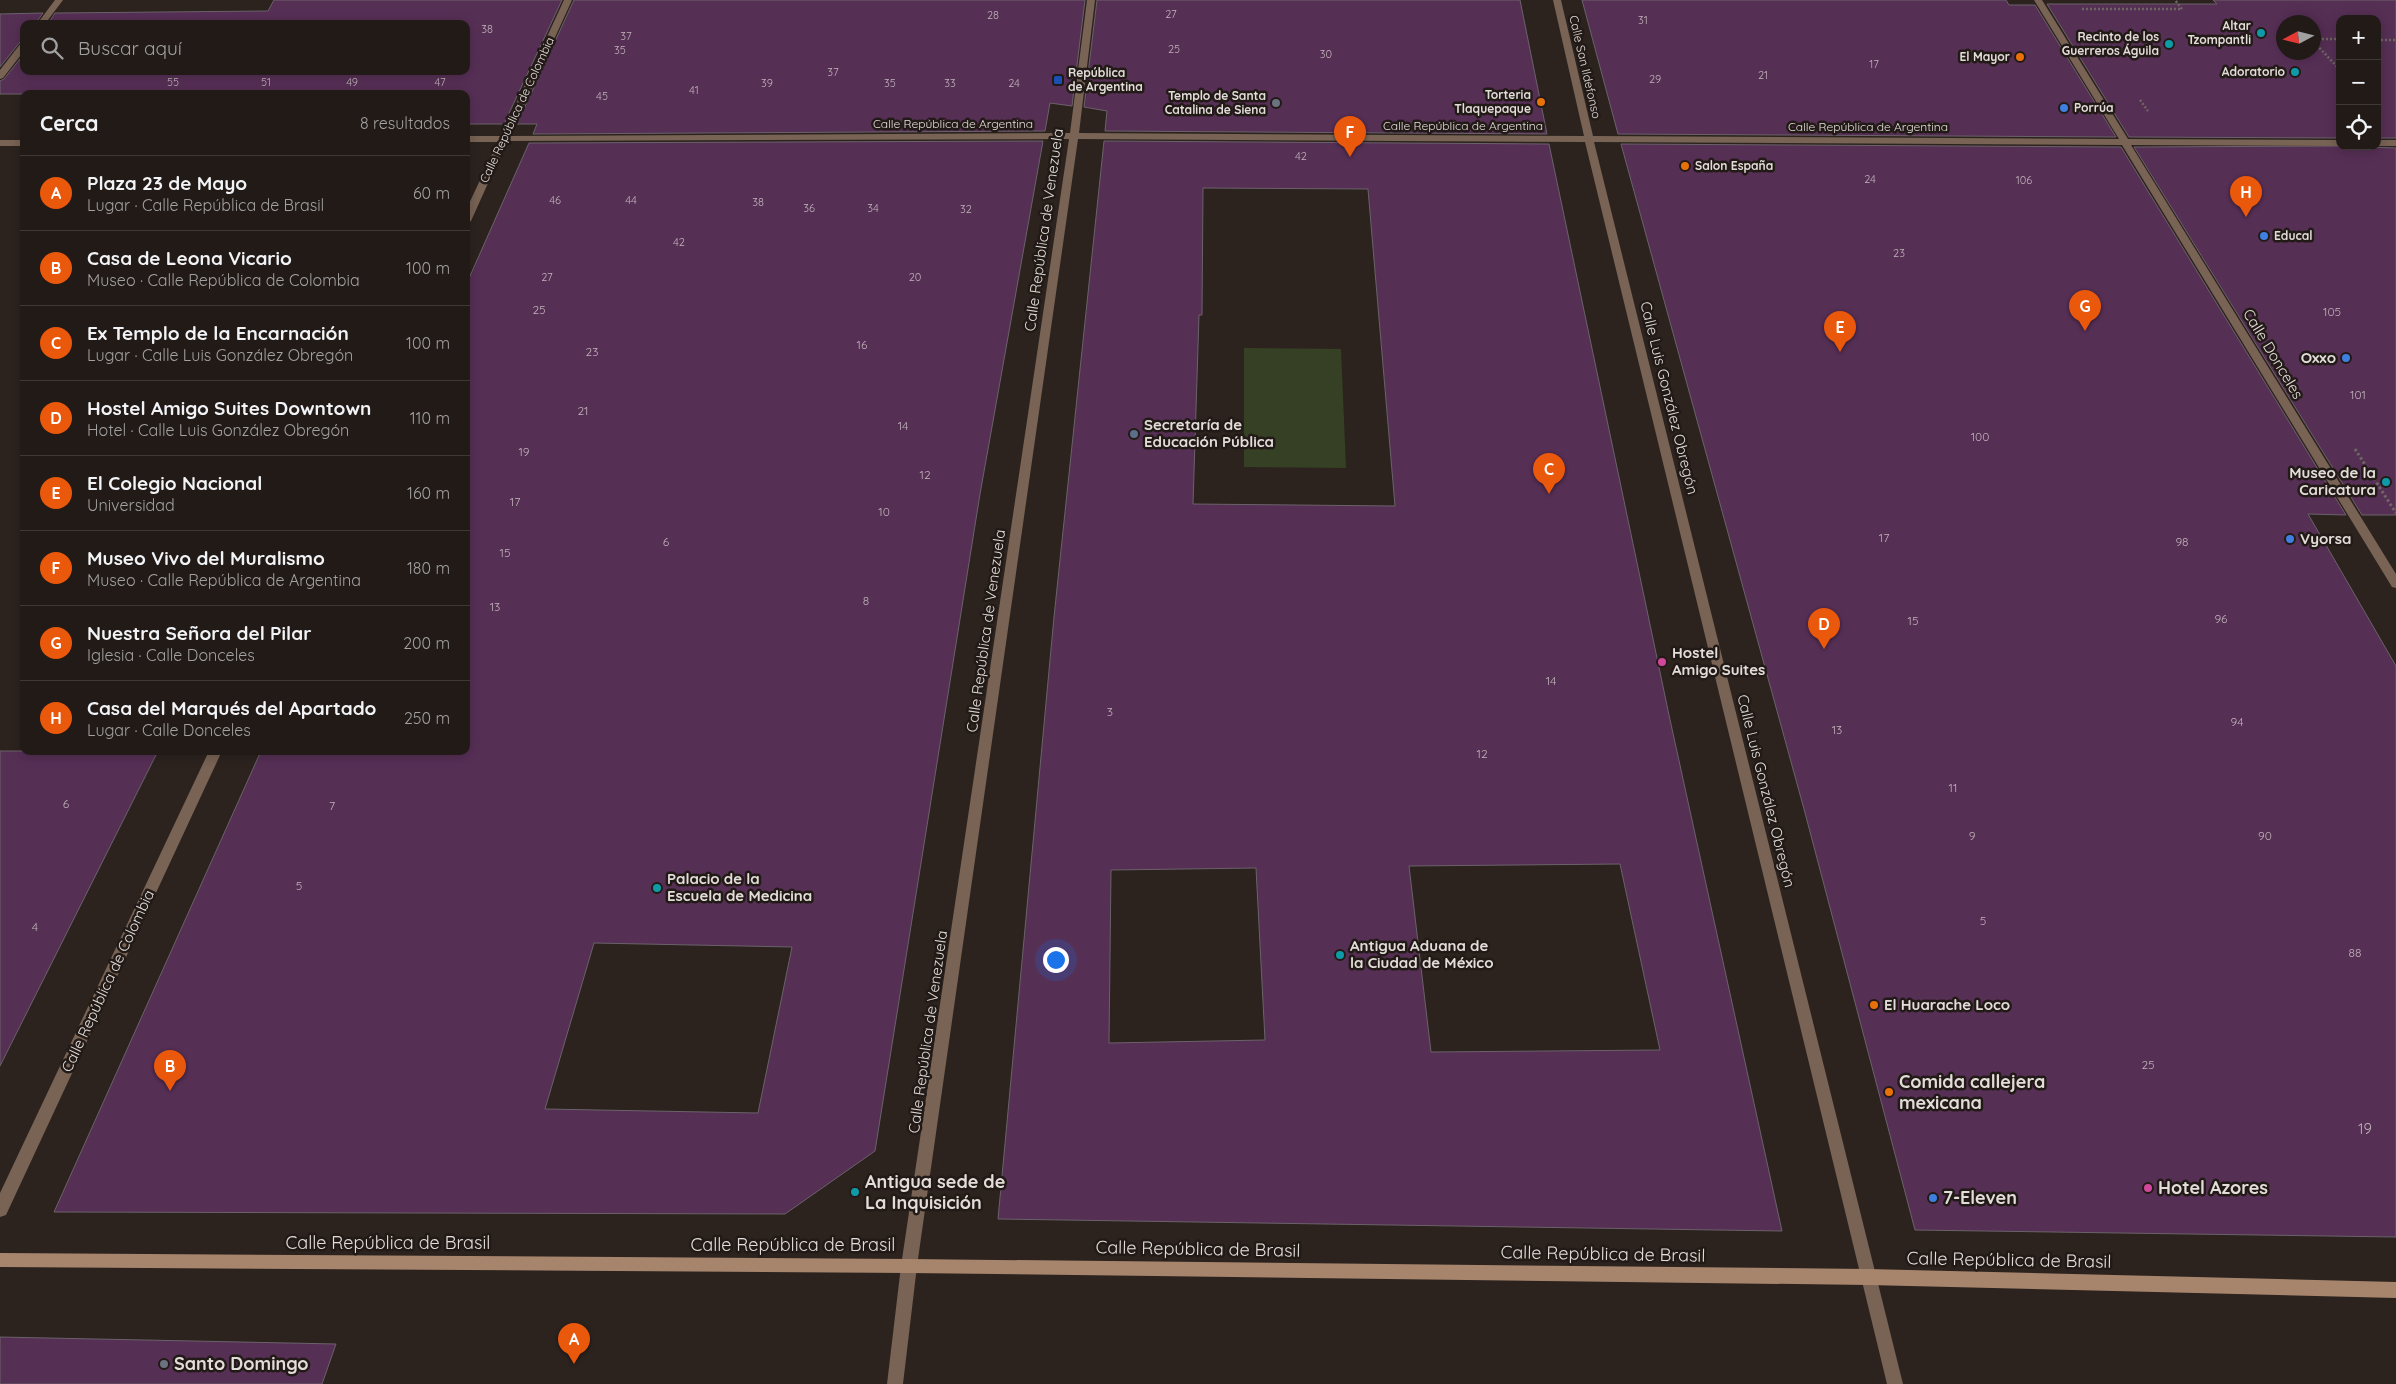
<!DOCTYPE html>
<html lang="es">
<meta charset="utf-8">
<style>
body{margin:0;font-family:Quicksand,sans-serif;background:#292320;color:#f1f3f6}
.controls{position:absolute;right:15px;top:15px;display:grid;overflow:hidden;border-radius:10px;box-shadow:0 2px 12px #0003}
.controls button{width:45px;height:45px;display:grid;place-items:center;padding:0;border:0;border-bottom:1px solid #3e3836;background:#211a17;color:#f1f3f6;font:25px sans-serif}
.compass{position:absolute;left:2276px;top:15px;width:45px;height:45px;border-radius:50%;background:#211a17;box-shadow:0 2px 12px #0003;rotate:263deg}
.you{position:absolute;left:1055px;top:959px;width:18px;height:18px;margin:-12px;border:4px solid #fff;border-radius:50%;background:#1a73e8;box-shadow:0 0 0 8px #1a73e833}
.badge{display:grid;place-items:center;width:32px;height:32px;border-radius:50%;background:#ea580c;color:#fff;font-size:16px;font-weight:700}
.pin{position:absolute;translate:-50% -41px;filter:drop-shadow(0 1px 2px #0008)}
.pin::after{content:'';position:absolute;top:26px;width:18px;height:15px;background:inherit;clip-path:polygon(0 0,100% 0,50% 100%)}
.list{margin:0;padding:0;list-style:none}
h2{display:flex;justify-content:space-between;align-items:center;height:65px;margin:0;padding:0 20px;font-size:21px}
h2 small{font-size:16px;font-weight:400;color:#a2a1a1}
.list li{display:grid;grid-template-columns:32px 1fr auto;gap:15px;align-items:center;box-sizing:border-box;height:75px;padding:0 20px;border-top:1px solid #3e3836}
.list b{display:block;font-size:19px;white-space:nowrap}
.list p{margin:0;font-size:16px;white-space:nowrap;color:#a2a1a1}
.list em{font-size:16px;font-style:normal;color:#a2a1a1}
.icon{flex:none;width:28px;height:28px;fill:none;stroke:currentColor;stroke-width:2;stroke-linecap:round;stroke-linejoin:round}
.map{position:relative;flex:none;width:2396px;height:1384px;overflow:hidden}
.search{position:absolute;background:#211a17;box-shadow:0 2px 12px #0003;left:20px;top:20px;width:450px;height:55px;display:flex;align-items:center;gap:12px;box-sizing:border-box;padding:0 18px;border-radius:10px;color:#a2a1a1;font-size:19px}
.panel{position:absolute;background:#211a17;box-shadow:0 2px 12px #0003;left:20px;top:90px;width:450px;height:665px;border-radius:10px}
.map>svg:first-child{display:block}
</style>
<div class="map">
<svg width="2396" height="1384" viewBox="0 0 2396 1384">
<rect width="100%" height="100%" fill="#2c231f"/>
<path fill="#364024" d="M1244 348 1341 349 1346 468 1244 467Z"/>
<g fill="#562f55" stroke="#6b626a" fill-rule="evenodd">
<path d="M274 0H562L504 124H466V94H0V81L4 79 24 54V71H466V24H48L55 13 268 11Z"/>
<path d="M574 0H1085L1072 106 1050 103 1045 131 533 134 537 124H517Z"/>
<path d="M1097 0H1520L1547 134 1105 131 1107 111 1084 107Z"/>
<path d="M1582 0H2006L2009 5H2035L2116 137 1618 134Z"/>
<path d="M2213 0H2396V138H2377V19H2340V138L2129 137 2047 4H2217ZM2284 22H2314V52H2284Z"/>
<path d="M43 13 35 24H24V41L20 42 0 67V14Z"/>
<path d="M1043 141 980 494 875 1151 785 1214 54 1212 261 751H466V285L529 143ZM594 943 792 947 758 1113 545 1109Z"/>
<path d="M1104 141 1549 144 1669 715 1782 1231 998 1219 1054 617ZM1203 188 1368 189 1395 506 1193 504 1199 315H1202ZM1620 864 1660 1050 1431 1052 1409 866ZM1256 868 1265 1040 1109 1043 1111 870Z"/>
<path d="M1621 144 2121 147 2346 515 2308 514 2396 666V1237L1915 1230 1804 809Z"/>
<path d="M2342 146 2396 148V515H2362L2134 147Z"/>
<path d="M0 751H158L0 1066Z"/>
<path d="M0 1337 336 1344 322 1384H0Z"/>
</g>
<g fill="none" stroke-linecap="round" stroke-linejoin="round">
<g stroke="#6f6763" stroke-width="2.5" stroke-dasharray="2 2" stroke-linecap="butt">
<path d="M2082 9H2182L2175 0"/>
<path d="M2314 39H2340"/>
<path d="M2377 40H2396"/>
<path d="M2314 42 2340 70"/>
<path d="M2140 100 2148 111"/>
</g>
<path stroke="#6f6763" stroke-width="3" stroke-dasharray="2.5 2.5" stroke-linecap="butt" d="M2355 449 2396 513"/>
<g fill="#786354" fill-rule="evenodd">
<path d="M55 0H63L45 24H37Z"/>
<path d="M564 0H572L510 136 1070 133 1087 0H1095L1079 133 1584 136 1553 0H1561L1593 136 2119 139 2034 0H2042L2128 139 2340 140V146L2131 145 2396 574V588L2392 587 2122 145 1594 142 1903 1384H1887L1585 142 1078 139 917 1266 903 1384H887L901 1266 1069 139 507 141 471 221 466 224V210L498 142H466V136H501Z"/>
<path d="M21 43H24V51L3 78 0 79V70Z"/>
<rect x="0" y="140" width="24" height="6"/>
<rect x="2377" y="140" width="19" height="6"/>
<path d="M209 751H222L6 1215 0 1217V1193Z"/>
</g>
<path fill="#a7856d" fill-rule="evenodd" d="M0 1253 909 1259 1868 1269 2396 1282V1298L1868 1285 909 1273 0 1267Z"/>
</g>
<g fill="#0f9aa8" stroke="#221a16" stroke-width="2">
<circle cx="2261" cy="33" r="5"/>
<circle cx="2169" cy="44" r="5"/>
<circle cx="2295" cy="72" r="5"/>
<circle cx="2386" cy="482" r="5"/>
<circle cx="657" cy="888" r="5"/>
<circle cx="1340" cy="955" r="5"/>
<circle cx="855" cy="1192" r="5"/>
</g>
<g fill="#e8710a" stroke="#221a16" stroke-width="2">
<circle cx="2020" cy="57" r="5"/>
<circle cx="1541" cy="102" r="5"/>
<circle cx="1685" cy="166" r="5"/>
<circle cx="1874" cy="1005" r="5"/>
<circle cx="1889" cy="1092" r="5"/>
</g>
<rect fill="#1a4fb4" stroke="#221a16" stroke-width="2" x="1053" y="75" width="10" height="10" rx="2.5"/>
<g fill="#6b7280" stroke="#221a16" stroke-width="2">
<circle cx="1276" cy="103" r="5"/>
<circle cx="164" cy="1364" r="5"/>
</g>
<g fill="#3f7fe0" stroke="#221a16" stroke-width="2">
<circle cx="2064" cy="108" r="5"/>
<circle cx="2264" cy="236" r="5"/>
<circle cx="2346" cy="358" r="5"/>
<circle cx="2290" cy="539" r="5"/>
<circle cx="1933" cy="1198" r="5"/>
</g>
<circle fill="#5c6f8a" stroke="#221a16" stroke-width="2" cx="1134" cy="434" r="5"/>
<g fill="#d1479c" stroke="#221a16" stroke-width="2">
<circle cx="1662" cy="662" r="5"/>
<circle cx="2148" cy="1188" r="5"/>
</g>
<g text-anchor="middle" stroke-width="5" stroke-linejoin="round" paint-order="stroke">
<g font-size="11" fill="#c0b2b9">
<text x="1171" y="18">27</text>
<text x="993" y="19">28</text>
<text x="1643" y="24">31</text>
<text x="487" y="33">38</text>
<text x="626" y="40">37</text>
<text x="1174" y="53">25</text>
<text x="620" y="54">35</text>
<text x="1326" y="58">30</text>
<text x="1874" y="68">17</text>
<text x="833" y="76">37</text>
<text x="1763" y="79">21</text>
<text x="1655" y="83">29</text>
<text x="173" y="86">55</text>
<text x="266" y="86">51</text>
<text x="352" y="86">49</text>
<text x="440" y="86">47</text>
<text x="767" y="87">39</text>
<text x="890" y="87">35</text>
<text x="950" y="87">33</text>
<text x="1014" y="87">24</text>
<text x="694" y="94">41</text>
<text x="602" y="100">45</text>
<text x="1301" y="160">42</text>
<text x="1870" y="183">24</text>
<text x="2024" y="184">106</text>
<text x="555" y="204">46</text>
<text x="631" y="204">44</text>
<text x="758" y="206">38</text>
<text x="809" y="212">36</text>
<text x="873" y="212">34</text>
<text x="966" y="213">32</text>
<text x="679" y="246">42</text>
<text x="1899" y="257">23</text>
<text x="547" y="281">27</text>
<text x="915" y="281">20</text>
</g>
<g font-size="12" font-weight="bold" fill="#e3ddda" stroke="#221a16" text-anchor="end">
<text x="2251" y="30">Altar<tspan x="2251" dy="14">Tzompantli</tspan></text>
<text x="2159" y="41">Recinto de los<tspan x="2159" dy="14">Guerreros Águila</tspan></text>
<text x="2010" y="61">El Mayor</text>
<text x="2285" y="76">Adoratorio</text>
<text x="1068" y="77" text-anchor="start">República<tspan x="1068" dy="14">de Argentina</tspan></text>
<text x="1531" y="99">Torteria<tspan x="1531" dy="14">Tlaquepaque</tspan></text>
<text x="1266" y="100">Templo de Santa<tspan x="1266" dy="14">Catalina de Siena</tspan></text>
<text x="2074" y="112" text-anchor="start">Porrúa</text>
<text x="1695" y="170" text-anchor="start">Salon España</text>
<text x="2274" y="240" text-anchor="start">Educal</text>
</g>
<g font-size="12" fill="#e3ddda" stroke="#221a16">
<text transform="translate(1585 67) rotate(77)" y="4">Calle San Ildefonso</text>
<text transform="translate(517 110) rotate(-65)" y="4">Calle República de Colombia</text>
<text x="953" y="128">Calle República de Argentina</text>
<text x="1463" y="130">Calle República de Argentina</text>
<text x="1868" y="131">Calle República de Argentina</text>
</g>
<g font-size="12" fill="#c0b2b9">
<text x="539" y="314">25</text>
<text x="2332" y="316">105</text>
<text x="862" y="349">16</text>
<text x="592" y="356">23</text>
<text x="2358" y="399">101</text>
<text x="583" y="415">21</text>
<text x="903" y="430">14</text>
<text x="1980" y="441">100</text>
<text x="524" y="456">19</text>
<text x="925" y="479">12</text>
<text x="515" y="506">17</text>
<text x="884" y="516">10</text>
<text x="1884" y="542">17</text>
<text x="666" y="546">6</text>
<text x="2182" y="546">98</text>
<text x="505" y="557">15</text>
<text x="866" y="605">8</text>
<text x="495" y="611">13</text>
<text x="2221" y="623">96</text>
<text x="1913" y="625">15</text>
<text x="1551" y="685">14</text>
<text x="1110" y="716">3</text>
<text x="2237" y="726">94</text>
<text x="1837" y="734">13</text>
<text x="1482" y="758">12</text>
<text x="1953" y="792">11</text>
<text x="66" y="808">6</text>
<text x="332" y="810">7</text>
<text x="1972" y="840">9</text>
<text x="2265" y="840">90</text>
<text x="299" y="890">5</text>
<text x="1983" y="925">5</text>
<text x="35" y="931">4</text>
<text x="2355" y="957">88</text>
<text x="2148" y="1069">25</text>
</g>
<g font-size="15" fill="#e3ddda" stroke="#221a16">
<text transform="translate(1044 230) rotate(-82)" y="5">Calle República de Venezuela</text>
<text transform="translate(2273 354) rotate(59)" y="5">Calle Donceles</text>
<text transform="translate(1669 398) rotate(76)" y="5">Calle Luis González Obregón</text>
<text transform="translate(986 631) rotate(-82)" y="5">Calle República de Venezuela</text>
<text transform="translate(1766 791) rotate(76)" y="5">Calle Luis González Obregón</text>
<text transform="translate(108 981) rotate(-65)" y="5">Calle República de Colombia</text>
<text transform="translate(928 1032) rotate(-82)" y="5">Calle República de Venezuela</text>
</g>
<g font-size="15" font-weight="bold" fill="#e3ddda" stroke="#221a16" text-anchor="start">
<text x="2336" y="363" text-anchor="end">Oxxo</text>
<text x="1144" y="430">Secretaría de<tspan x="1144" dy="17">Educación Pública</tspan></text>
<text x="2376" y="478" text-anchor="end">Museo de la<tspan x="2376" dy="17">Caricatura</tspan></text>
<text x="2300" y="544">Vyorsa</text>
<text x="1672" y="658">Hostel<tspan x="1672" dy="17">Amigo Suites</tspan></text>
<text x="667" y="884">Palacio de la<tspan x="667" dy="17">Escuela de Medicina</tspan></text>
<text x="1350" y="951">Antigua Aduana de<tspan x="1350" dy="17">la Ciudad de México</tspan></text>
<text x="1884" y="1010">El Huarache Loco</text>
</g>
<g font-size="15" fill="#c0b2b9">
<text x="2365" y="1134">19</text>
</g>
<g font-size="18" font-weight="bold" fill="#e3ddda" stroke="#221a16" text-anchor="start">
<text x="1899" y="1088">Comida callejera<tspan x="1899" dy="21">mexicana</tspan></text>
<text x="865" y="1188">Antigua sede de<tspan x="865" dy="21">La Inquisición</tspan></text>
<text x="2158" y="1194">Hotel Azores</text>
<text x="1943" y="1204">7-Eleven</text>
<text x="174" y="1370">Santo Domingo</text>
</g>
<g font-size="18" fill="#e3ddda" stroke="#221a16">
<text x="388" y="1249">Calle República de Brasil</text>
<text x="793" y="1251">Calle República de Brasil</text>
<text transform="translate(1198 1249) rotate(1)" y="6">Calle República de Brasil</text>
<text transform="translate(1603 1254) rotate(1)" y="6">Calle República de Brasil</text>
<text transform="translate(2009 1260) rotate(1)" y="6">Calle República de Brasil</text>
</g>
</g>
</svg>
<div class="controls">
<button>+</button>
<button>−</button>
<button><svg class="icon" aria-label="locate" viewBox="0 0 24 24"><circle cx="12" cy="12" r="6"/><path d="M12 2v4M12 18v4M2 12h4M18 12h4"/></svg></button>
</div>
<svg class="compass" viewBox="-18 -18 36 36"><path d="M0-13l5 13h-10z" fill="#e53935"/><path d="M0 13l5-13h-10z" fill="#a2a1a1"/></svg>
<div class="you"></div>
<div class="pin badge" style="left:574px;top:1364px">A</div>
<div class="pin badge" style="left:170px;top:1091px">B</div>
<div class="pin badge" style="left:1549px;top:494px">C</div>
<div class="pin badge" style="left:1824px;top:649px">D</div>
<div class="pin badge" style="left:1840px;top:352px">E</div>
<div class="pin badge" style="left:1350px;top:157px">F</div>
<div class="pin badge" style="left:2085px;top:331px">G</div>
<div class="pin badge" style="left:2246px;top:217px">H</div>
<div class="search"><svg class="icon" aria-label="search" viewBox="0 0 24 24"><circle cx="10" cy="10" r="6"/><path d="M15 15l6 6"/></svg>Buscar aquí</div>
<section class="panel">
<h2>Cerca<small>8 resultados</small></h2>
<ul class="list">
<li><span class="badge">A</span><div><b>Plaza 23 de Mayo</b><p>Lugar · Calle República de Brasil</p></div><em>60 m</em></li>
<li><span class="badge">B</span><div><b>Casa de Leona Vicario</b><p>Museo · Calle República de Colombia</p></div><em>100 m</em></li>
<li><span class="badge">C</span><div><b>Ex Templo de la Encarnación</b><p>Lugar · Calle Luis González Obregón</p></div><em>100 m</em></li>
<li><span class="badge">D</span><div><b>Hostel Amigo Suites Downtown</b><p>Hotel · Calle Luis González Obregón</p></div><em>110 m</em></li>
<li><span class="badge">E</span><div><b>El Colegio Nacional</b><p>Universidad</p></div><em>160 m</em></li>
<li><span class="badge">F</span><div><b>Museo Vivo del Muralismo</b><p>Museo · Calle República de Argentina</p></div><em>180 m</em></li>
<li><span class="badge">G</span><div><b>Nuestra Señora del Pilar</b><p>Iglesia · Calle Donceles</p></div><em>200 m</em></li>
<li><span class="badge">H</span><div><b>Casa del Marqués del Apartado</b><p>Lugar · Calle Donceles</p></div><em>250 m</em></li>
</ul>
</section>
</div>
